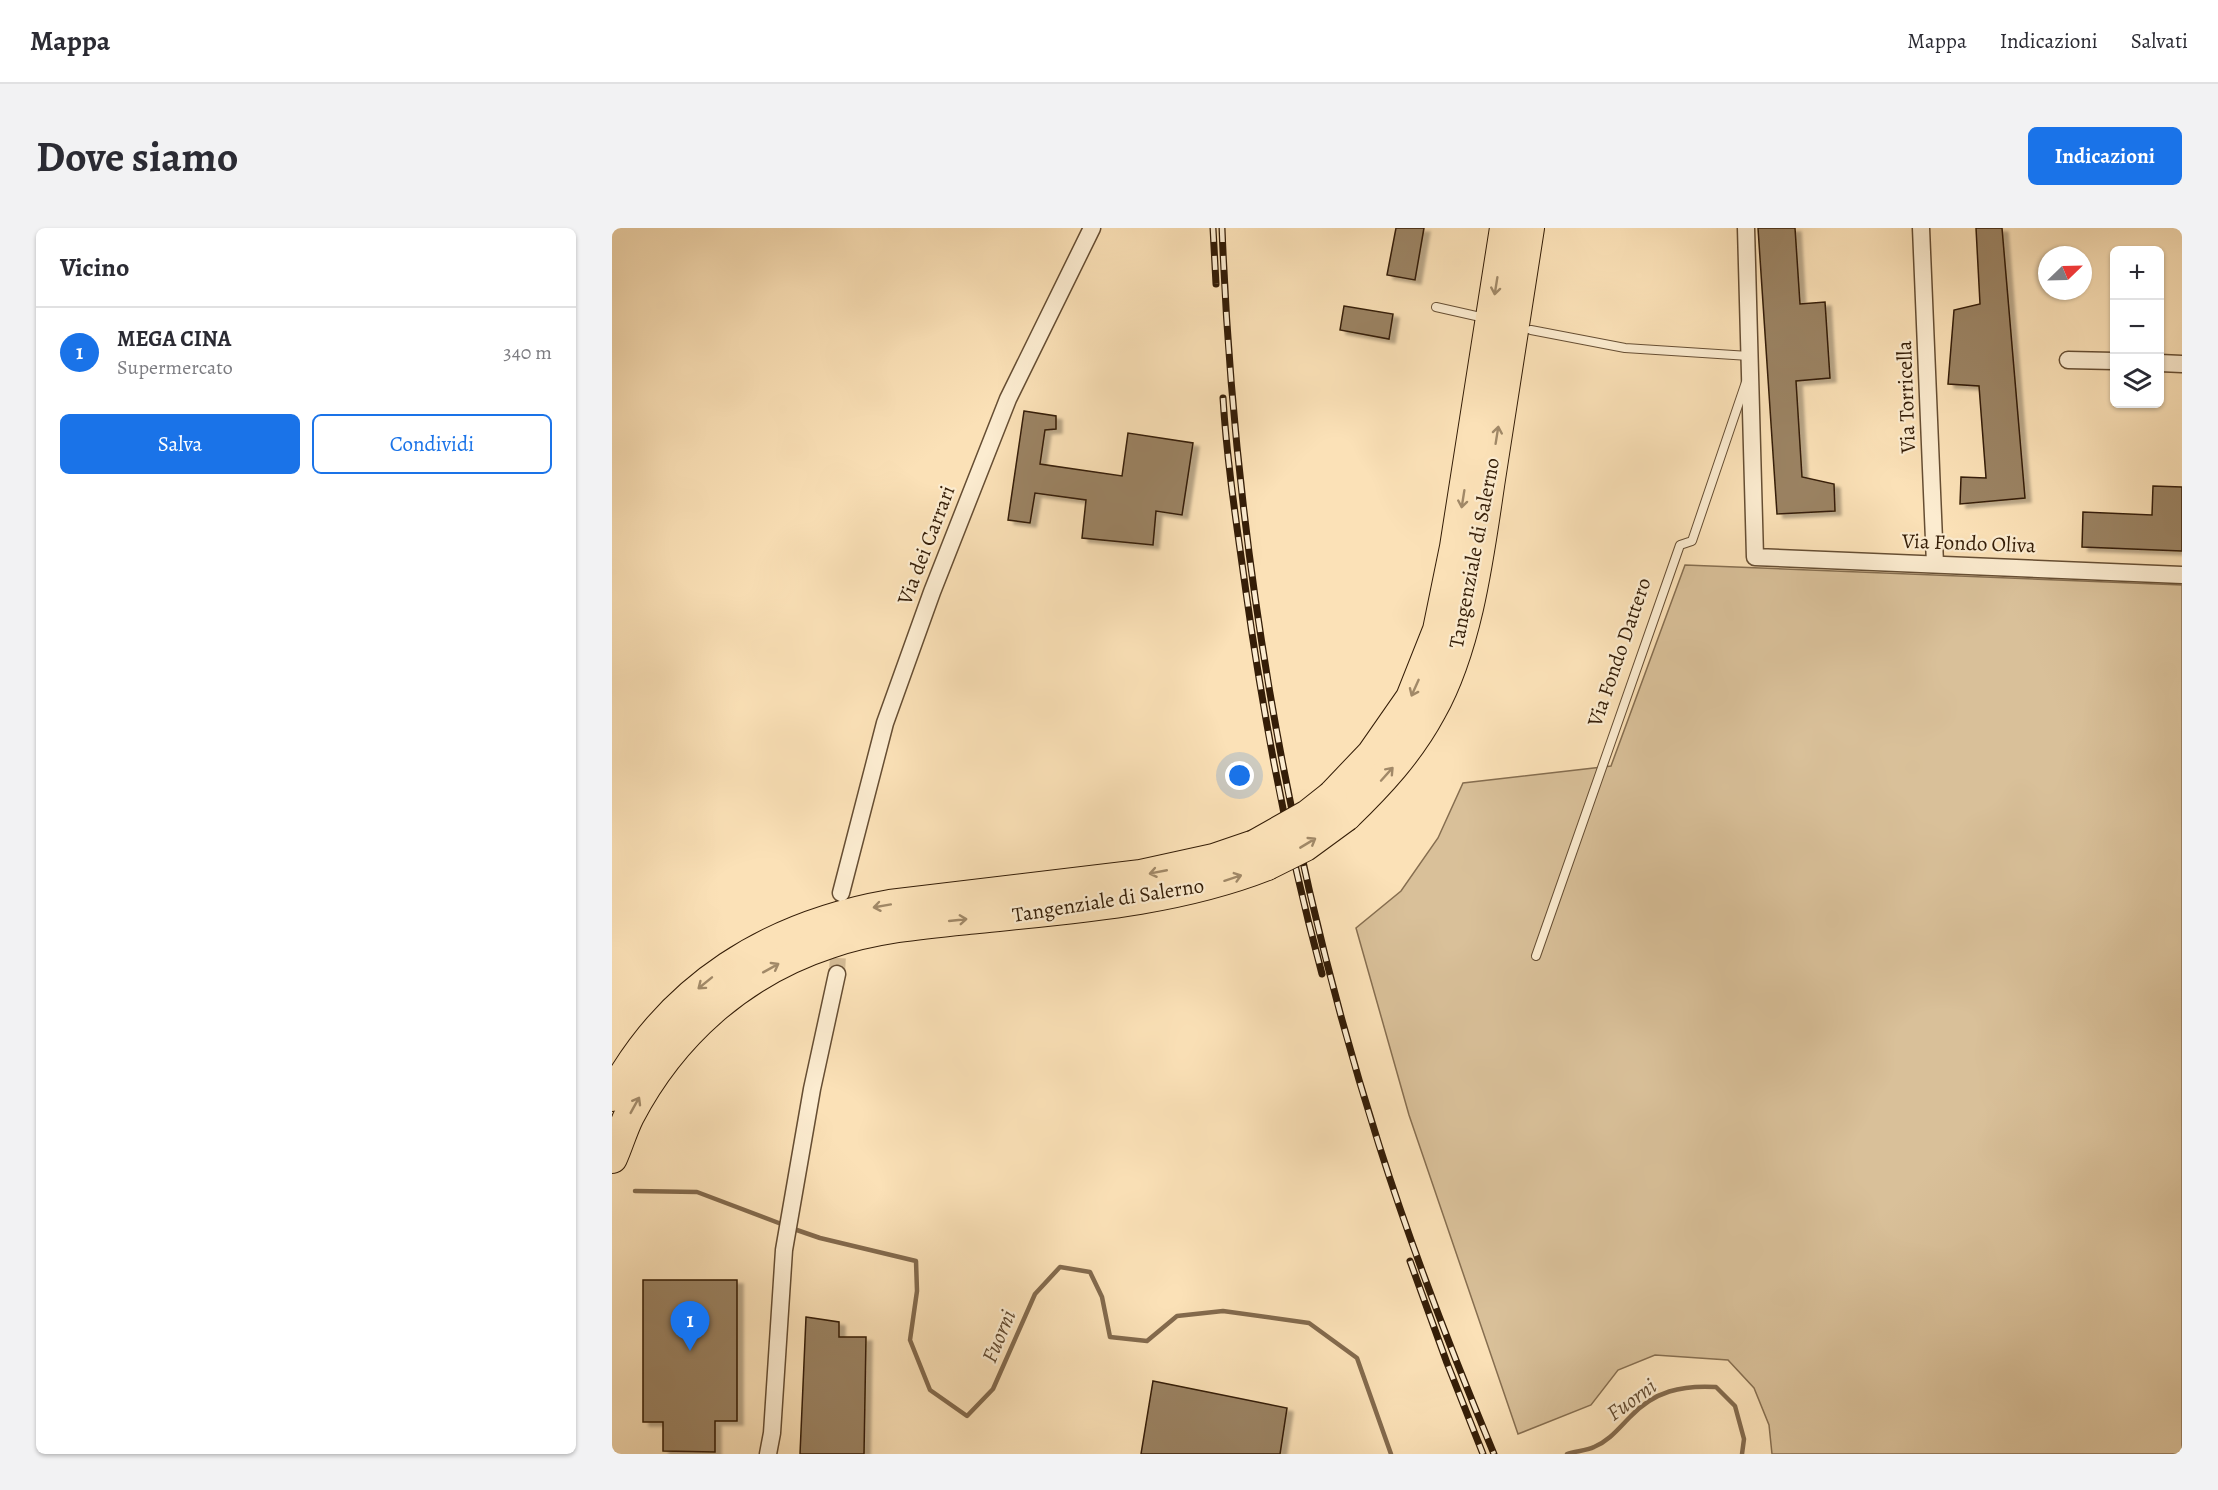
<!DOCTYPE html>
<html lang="it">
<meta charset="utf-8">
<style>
body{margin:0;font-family:Alegreya,serif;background:#f2f2f3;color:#2b2b33}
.controls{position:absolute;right:18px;top:18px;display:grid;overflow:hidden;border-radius:9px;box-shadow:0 2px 4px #0004}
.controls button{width:54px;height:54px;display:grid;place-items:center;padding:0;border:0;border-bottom:2px solid #e1e1e2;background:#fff;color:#2b2b33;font:30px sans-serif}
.compass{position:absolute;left:1426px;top:18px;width:54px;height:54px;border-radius:50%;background:#fff;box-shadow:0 2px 4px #0004;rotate:67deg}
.you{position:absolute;left:628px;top:548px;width:21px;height:21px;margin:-15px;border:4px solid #fff;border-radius:50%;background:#1a73e8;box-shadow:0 0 0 9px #1a73e833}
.badge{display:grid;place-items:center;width:39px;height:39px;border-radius:50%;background:#1a73e8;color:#fff;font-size:20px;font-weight:700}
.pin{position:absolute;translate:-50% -50px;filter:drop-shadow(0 2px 3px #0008)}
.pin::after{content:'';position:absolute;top:32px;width:21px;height:18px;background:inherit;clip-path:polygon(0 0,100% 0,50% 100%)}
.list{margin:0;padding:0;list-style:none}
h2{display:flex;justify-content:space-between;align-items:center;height:78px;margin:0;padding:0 24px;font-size:26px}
h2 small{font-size:20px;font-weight:400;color:#7c7c81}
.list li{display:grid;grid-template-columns:39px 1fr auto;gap:18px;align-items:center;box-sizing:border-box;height:90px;padding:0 24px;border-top:2px solid #e1e1e2}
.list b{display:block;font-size:22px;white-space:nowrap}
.list p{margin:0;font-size:20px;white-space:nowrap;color:#7c7c81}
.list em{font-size:20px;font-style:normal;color:#7c7c81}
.actions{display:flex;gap:12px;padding:18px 24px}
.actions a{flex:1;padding:14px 0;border:2px solid #1a73e8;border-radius:9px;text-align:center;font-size:21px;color:#1a73e8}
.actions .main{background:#1a73e8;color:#fff}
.icon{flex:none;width:33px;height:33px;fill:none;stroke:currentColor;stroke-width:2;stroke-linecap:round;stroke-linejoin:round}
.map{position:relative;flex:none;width:1570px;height:1226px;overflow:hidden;border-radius:9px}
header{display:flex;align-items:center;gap:36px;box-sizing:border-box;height:84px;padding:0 30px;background:#fff;border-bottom:2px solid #e1e1e2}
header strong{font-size:28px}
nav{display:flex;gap:33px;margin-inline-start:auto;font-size:21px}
.intro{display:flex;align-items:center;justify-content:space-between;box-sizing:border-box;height:144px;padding:0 36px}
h1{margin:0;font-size:42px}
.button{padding:15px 27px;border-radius:9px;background:#1a73e8;color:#fff;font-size:21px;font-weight:700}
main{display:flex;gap:36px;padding:0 36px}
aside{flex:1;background:#fff;border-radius:9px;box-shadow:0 2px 4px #0004}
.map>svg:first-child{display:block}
</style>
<header>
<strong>Mappa</strong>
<nav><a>Mappa</a><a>Indicazioni</a><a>Salvati</a></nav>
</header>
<div class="intro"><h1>Dove siamo</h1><a class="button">Indicazioni</a></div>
<main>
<aside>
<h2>Vicino<small></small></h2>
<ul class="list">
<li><span class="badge">1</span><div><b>MEGA CINA</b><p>Supermercato</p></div><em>340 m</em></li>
</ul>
<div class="actions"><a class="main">Salva</a><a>Condividi</a></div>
</aside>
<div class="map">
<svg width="1570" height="1226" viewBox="0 0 1570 1226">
<defs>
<filter id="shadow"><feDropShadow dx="6" dy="4" stdDeviation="1.5" flood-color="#0004"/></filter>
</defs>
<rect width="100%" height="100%" fill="#fbe1b7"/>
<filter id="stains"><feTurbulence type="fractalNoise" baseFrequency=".00333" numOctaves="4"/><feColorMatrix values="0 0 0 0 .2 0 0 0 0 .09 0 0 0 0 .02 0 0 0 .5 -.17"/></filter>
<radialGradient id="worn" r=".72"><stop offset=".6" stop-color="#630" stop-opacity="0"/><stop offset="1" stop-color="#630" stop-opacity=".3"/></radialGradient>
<path fill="#d9c099" stroke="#866e50" stroke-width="1.5" d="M1073 337 1570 357V1226H1160L1157 1197 1142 1160 1116 1132 1043 1127 1006 1142 979 1177 906 1206 797 887 744 700 789 663 826 610 851 555 999 538Z"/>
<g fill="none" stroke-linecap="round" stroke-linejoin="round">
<g stroke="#836a4d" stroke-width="4.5">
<path d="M23 963 85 964 172 997"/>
<path d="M179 1000 208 1010 304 1033 305 1063 298 1112 318 1162 355 1188 381 1161 423 1066 448 1039 478 1044 490 1069 498 1109 535 1113 565 1088 611 1083 697 1095 745 1130 779 1226"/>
<path d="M955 1226C963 1223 974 1223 982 1219 997 1213 1007 1200 1018 1189 1042 1163 1070 1157 1104 1159L1123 1178 1132 1211 1130 1226"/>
</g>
</g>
<g fill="#9b8363" stroke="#341d07" stroke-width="1.5" filter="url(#shadow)">
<path d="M784 0H812L803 52 775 47Z"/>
<path d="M1146 0H1183L1188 76 1213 74 1218 150 1184 153 1190 249 1222 256 1223 283 1165 286Z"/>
<path d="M1364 0H1390L1413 270 1348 276 1349 249 1374 250 1367 158 1336 156 1342 82 1368 76Z"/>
<path d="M732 78 781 86 777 111 728 102Z"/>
<path d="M412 183 444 188V201L433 202 428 236 510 248 516 205 581 215 570 287 544 283 541 317 470 310 474 272 423 265 418 295 396 292Z"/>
<path d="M1541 258 1570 259V323L1470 319 1471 284 1540 287Z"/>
<path d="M31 1052H125V1193H103V1224L51 1223V1194H31Z"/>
<path d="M194 1089 227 1094V1109H254L252 1226H188Z"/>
<path d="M541 1153 675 1180 668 1226H529Z"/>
</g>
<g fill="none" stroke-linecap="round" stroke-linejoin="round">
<path stroke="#d3ba94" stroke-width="16" stroke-dasharray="16 8" stroke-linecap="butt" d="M225 746 227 707"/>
<g stroke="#664e33" stroke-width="10">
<g id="lane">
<path d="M824 79 864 88"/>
<path d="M919 102 1013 120 1137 128"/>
<path d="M924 728 1068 317 1080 313 1134 154"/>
</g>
</g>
<g stroke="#664e33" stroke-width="19">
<g id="street">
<path d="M1134 0 1143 329 1570 347"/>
<path d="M1309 0 1323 336"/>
<path d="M1456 132 1502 133"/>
<path d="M1548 135 1570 136"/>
<path d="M229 665 273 495 320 364 396 171 480 0"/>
<path d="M156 1226 160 1205 172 1022 200 861 225 746"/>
</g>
</g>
<g stroke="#341d07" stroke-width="32">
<g id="highway">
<path d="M720 568 760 526 799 470 826 402 843 319 893 0"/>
<path d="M734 588C767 556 797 524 819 483 856 417 867 325 878 251 891 167 904 84 917 0"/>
<path d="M0 868C59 758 158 698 278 677L529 647 602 631 643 617"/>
<path d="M0 930C6 917 10 902 17 888 60 806 129 744 218 715 265 699 316 695 366 690 463 680 564 673 655 637"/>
</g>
</g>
<use href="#lane" stroke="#fcecd0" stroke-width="8"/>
<use href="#street" stroke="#fcecd0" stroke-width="16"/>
<use href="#highway" stroke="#fbe1b7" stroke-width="30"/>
<g stroke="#341d07" stroke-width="7">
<g id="rail">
<path d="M601 0 604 56"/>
<path d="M610 0C622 309 673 622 767 917 800 1021 840 1125 882 1226"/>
<path d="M611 170C615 235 625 299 634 364 652 493 676 620 710 746"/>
<path d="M798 1033 835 1135 871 1226"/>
</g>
</g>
<use href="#rail" stroke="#fcecd0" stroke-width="4.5" stroke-dasharray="14" stroke-linecap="butt"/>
<g stroke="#341d07" stroke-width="32" stroke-linecap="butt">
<g id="highway-bridge">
<path d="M643 617 696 587 720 568"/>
<path d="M655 637 693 618 734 588"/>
</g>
</g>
<use href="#highway-bridge" stroke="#fbe1b7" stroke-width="30"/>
</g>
<defs><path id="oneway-shaft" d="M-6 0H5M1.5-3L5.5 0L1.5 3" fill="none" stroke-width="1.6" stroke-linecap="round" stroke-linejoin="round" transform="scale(1.5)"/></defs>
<g stroke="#a18968">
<use href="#oneway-shaft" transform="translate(884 58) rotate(99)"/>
<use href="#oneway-shaft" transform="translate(885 207) rotate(-81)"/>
<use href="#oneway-shaft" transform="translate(851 271) rotate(99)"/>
<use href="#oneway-shaft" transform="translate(803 460) rotate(114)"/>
<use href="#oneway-shaft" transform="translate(775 546) rotate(-48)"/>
<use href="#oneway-shaft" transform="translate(696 615) rotate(-31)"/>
<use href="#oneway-shaft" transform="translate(546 644) rotate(169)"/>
<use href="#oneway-shaft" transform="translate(621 650) rotate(-18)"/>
<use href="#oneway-shaft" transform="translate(270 678) rotate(170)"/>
<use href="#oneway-shaft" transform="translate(346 692) rotate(-6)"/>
<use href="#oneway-shaft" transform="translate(159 740) rotate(-29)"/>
<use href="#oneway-shaft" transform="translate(93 755) rotate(141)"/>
<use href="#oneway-shaft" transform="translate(23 877) rotate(-61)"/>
</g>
<g text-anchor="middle" stroke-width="4.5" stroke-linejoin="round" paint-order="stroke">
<g font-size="21" fill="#341d07" stroke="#fcecd0">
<text transform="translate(1294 169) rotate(-92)" y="7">Via Torricella</text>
<text transform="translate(1357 315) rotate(2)" y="7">Via Fondo Oliva</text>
<text transform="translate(314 317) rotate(-69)" y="7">Via dei Carrari</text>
<text transform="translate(862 325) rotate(-79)" y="7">Tangenziale di Salerno</text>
<text transform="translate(1007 424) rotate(-71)" y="7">Via Fondo Dattero</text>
<text transform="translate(496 672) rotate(-9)" y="7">Tangenziale di Salerno</text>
</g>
<g font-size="22" font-style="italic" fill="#624a30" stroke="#fcecd0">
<text transform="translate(386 1108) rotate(-67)" y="8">Fuorni</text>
<text transform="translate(1019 1171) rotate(-36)" y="8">Fuorni</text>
</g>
</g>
<rect width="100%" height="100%" filter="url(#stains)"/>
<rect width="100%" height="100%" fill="url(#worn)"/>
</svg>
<div class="controls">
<button>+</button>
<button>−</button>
<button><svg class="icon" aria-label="layers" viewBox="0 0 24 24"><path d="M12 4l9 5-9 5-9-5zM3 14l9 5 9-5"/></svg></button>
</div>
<svg class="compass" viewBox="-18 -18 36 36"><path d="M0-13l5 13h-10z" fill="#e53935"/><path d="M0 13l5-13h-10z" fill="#7c7c81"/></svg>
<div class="you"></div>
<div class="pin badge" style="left:78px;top:1123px">1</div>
</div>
</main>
